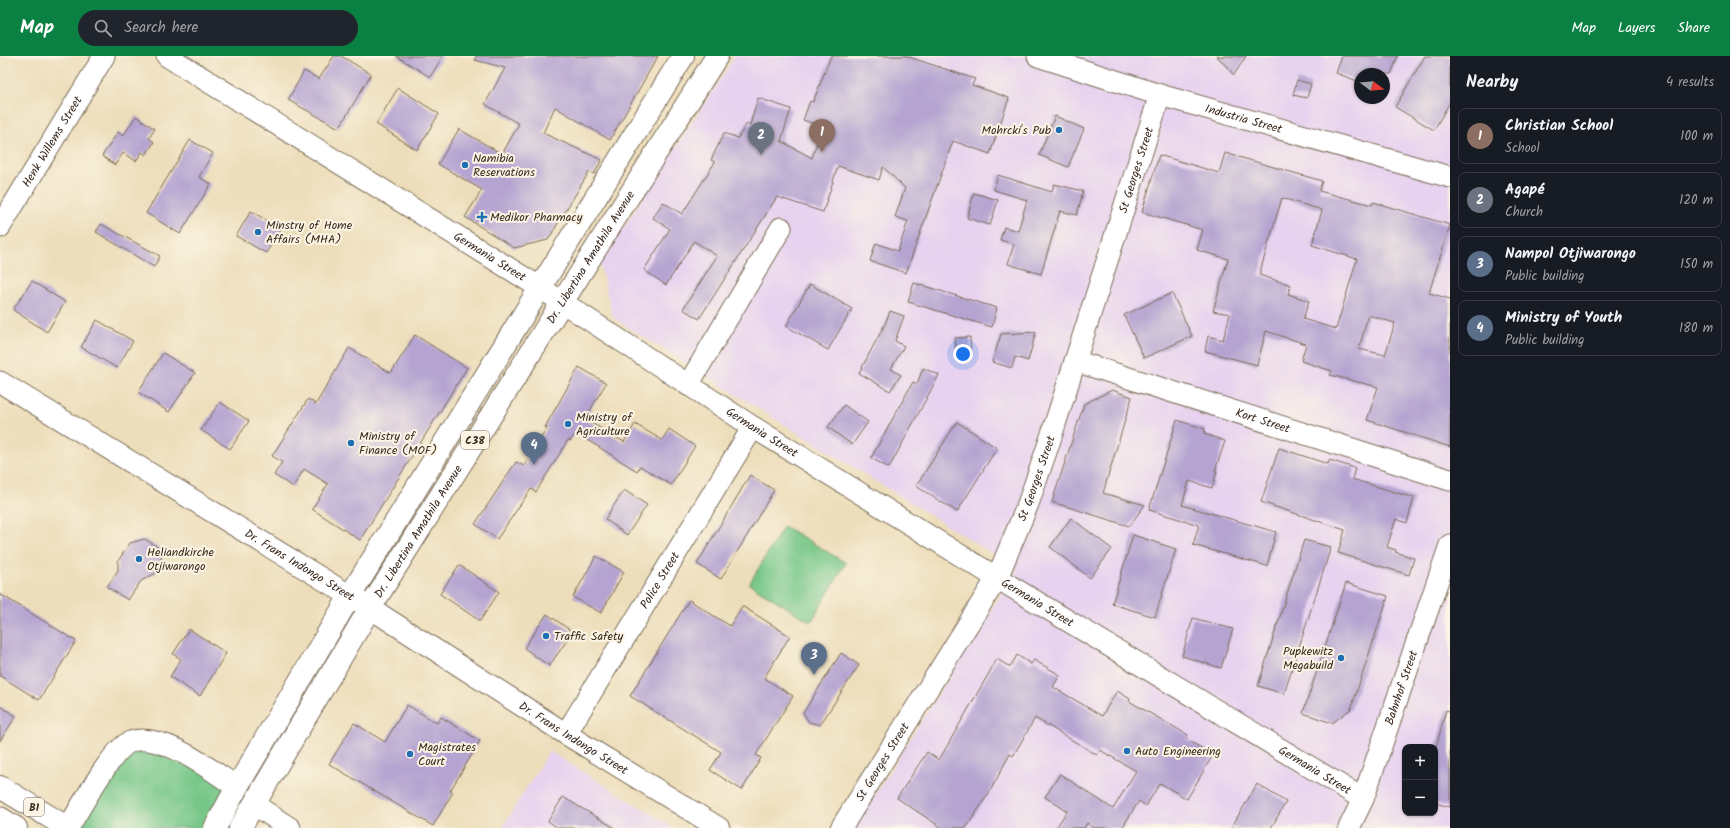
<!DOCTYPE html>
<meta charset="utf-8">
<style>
body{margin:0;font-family:Kalam,sans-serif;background:#20242c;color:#f1f3f6}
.controls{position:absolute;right:12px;bottom:12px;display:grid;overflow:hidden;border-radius:8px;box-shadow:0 1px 3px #0004}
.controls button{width:36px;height:36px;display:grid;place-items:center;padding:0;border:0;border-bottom:1px solid #363941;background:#171b24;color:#f1f3f6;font:20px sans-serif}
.compass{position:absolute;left:1354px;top:12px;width:36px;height:36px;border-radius:50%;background:#171b24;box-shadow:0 1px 3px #0004;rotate:106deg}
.you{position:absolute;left:963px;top:298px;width:14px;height:14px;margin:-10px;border:3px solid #fff;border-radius:50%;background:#1a73e8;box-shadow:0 0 0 6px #1a73e833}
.badge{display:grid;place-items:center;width:26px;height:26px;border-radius:50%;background:#0b8043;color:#fff;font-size:13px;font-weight:700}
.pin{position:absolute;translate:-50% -33px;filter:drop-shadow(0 1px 2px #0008)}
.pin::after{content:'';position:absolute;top:21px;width:14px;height:12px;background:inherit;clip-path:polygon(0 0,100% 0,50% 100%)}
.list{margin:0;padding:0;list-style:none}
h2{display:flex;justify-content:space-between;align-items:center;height:52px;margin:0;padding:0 16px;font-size:17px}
h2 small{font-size:13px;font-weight:400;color:#9ea1a6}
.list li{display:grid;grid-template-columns:26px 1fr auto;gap:12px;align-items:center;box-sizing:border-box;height:56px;margin:0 8px 8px;padding:0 8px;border:1px solid #363941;border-radius:8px}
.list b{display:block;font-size:15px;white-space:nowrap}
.list p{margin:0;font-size:13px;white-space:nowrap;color:#9ea1a6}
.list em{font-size:13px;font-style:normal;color:#9ea1a6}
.icon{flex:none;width:22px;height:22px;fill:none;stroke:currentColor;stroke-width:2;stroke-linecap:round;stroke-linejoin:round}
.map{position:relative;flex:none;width:1450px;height:772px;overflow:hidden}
header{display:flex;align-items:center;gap:24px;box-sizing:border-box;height:56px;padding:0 20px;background:#0b8043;color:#fff}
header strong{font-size:19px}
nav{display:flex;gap:22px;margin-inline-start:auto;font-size:14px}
.search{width:280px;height:36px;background:#20242c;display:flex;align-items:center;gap:10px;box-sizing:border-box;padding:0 14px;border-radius:22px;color:#9ea1a6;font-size:15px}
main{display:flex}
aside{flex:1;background:#171b24}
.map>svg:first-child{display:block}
</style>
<header>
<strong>Map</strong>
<div class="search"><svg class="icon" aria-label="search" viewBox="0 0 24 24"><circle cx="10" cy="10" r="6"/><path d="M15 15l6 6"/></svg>Search here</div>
<nav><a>Map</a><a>Layers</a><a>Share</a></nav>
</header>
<main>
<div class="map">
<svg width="1450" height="772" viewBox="0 0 1450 772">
<rect width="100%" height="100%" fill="#fcf5e5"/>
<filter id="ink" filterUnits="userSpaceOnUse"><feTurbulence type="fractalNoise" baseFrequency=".025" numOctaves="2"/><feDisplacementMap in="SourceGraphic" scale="8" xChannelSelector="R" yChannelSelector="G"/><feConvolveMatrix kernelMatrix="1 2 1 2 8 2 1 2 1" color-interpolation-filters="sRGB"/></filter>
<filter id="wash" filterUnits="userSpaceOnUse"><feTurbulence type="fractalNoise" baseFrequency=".012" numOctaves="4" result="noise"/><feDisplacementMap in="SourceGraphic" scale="16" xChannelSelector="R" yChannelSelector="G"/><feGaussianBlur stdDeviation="0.9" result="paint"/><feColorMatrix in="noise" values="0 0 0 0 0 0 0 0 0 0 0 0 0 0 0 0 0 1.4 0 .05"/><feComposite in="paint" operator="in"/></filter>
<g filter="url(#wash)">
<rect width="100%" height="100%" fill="#eddebb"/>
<g fill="#e7d2ef" fill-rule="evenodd">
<path d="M735 0H1450V772H854L1017 513 613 262 600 208ZM1360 18H1384V42H1360ZM1405 691H1435V757H1405Z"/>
<path d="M549 695 674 772H502Z"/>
</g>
<g fill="#77c789" stroke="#597854">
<path d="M784 470 846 507 811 566 749 528Z"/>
<path d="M151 684 237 731 215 772H68L112 703Z"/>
</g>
<g id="blocks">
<g fill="#b5a4d1" fill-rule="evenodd">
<path d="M334 0H341L371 18 339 72 288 44 304 15 319 23Z"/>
<path d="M396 0H443L430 21Z"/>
<path d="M476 0H658L610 84 555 51 543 77 602 104 594 118 589 116 548 184 514 192 465 161 482 134 438 108 459 73 502 98 519 68 485 48 505 12 475 4Z"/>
<path d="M831 0H906L975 23 972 29 1009 42 990 98 953 85 906 217 870 205 876 187 898 195 908 165 895 161 905 132 883 111 879 124 838 110 823 156 777 141 699 263 683 253 717 200 694 185 666 229 644 214 670 173 653 162 663 146 682 158 715 106 711 104 724 77 738 82 747 67 750 69 758 42 791 53 781 85 812 102 822 71 803 64 810 45 813 46Z"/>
<path d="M1217 0H1246L1234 19Z"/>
<path d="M1342 0H1398L1391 18H1360V26L1336 17Z"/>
<path d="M1425 0H1450V46L1434 74 1395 51Z"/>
<path d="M1297 24 1311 28 1307 42 1293 39Z"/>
<path d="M398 32 439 58 417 94 376 68Z"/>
<path d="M136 60 155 73 149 82 154 86 146 99 142 96 136 105 123 97 115 109 102 100 118 76 123 80Z"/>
<path d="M1055 60 1084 73 1068 111 1039 99Z"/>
<path d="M190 84 213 97 199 121 211 128 180 178 146 157Z"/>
<path d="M1225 97 1322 125 1319 135 1372 149 1373 146 1450 169 1429 237 1450 243V391L1367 364 1378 331 1330 319 1332 315 1301 305 1306 288 1266 275 1257 309 1205 295 1208 280 1223 284 1230 258 1213 255 1228 203 1197 194 1203 174 1142 156 1159 99 1219 117ZM1282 142 1322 154 1312 189 1357 203 1336 273 1303 263 1309 245 1288 238 1291 229 1259 219ZM1368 259 1395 267 1385 299 1359 293Z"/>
<path d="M998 119 1052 136 1054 128 1083 135 1077 159 1060 155 1041 218 1008 208 1014 188 1000 184 1004 171 1018 175 1027 144 994 134Z"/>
<path d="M974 137 998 144 990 169 967 162Z"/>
<path d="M251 155 281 173 266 197 236 180Z"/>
<path d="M101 168 160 200 154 211 96 176Z"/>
<path d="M32 225 65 246 47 276 13 254Z"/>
<path d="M914 227 997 252 992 271 908 246Z"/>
<path d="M810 228 852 253 828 294 786 270Z"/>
<path d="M1172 237 1192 280 1144 302 1124 259Z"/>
<path d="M890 255 904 260 895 285 904 290 891 313 901 319 890 335 859 317 885 268Z"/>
<path d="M97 264 133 285 117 312 81 291Z"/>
<path d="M1036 276 1028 305 1015 301 1012 312 992 306 1001 278Z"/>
<path d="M415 279 467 312 360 484 312 453 328 428 304 413 293 431 274 419 282 406 272 400 308 343 316 348 349 292 391 317Z"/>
<path d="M970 281 971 298 956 299 955 282Z"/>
<path d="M163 297 195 317 169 356 138 336Z"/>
<path d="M579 311 606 327 585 363 624 386 635 368 662 384 669 373 695 390 671 429 640 410 637 415 576 377 570 385 568 384 536 436 531 433 497 483 475 468 516 406 524 410 547 372 545 371Z"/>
<path d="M923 312 939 319 889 412 871 402 913 326 917 328Z"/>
<path d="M1112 334 1132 341 1103 437 1145 449 1129 470 1052 446 1084 348Z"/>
<path d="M220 346 249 365 230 393 201 374Z"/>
<path d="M844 349 868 366 852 389 828 371Z"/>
<path d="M1177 364 1205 373 1204 378 1225 385 1215 415H1217L1212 432 1189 425 1182 449 1276 476 1267 510 1193 489 1199 469 1149 454Z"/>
<path d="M957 366 997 392 957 456 916 430Z"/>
<path d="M1279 392 1328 408 1329 404 1355 412 1352 423 1414 442 1407 467 1396 463 1387 491 1396 494 1395 496 1414 502 1409 519 1338 497 1345 474 1261 446Z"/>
<path d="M750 419 774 434 721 523 697 508Z"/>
<path d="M624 434 647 449 627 479 605 463Z"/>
<path d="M1071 462 1112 493 1090 522 1050 491Z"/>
<path d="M1133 479 1176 493 1155 561 1112 548Z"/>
<path d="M145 483 162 494 160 515 141 525 128 544 107 531 118 514V505L130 487Z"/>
<path d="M1304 484 1331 491 1284 638 1258 630Z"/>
<path d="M596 500 624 516 601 557 573 541Z"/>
<path d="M459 509 499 536 480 565 440 538Z"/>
<path d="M1346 527 1388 540 1351 653 1332 667 1303 657Z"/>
<path d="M0 538 76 585 39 644 0 620Z"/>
<path d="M689 544 730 570 742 550 790 580 764 622 793 640 756 699 761 702 742 734 710 714 721 696 630 640Z"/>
<path d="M547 558 573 576 549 610 524 592Z"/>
<path d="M1193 562 1233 573 1221 612 1182 600Z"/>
<path d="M189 573 226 597 200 640 170 621 181 603 173 598Z"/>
<path d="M841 597 859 609 820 669 809 666 803 657Z"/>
<path d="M1017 599 1031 608 1034 604 1060 619 1053 631 1102 660 1117 635 1130 643 1129 645 1188 679 1186 683 1213 699 1187 743 1160 727 1146 750 1139 745 1122 772H1094L1087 767 1084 772H1056L1067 755 1045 741 1060 718 1113 753 1136 715 1100 694 1097 699 1035 662 1013 700 1010 698 989 737 966 772H942L897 742 927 696 939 704 997 603 1010 611Z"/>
<path d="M407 649 437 667 441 661 480 685 450 735 453 736 433 770 329 708 354 667 385 686Z"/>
<path d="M0 650 16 660 0 685Z"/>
<path d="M1446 654 1450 655V751L1435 747V695Z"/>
<path d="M1257 728 1286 746 1271 772H1231Z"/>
<path d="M563 741 615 772H558L548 765Z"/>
</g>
</g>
</g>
<g filter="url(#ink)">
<use href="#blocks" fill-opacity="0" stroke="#796955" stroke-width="1"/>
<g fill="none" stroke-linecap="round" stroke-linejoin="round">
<g stroke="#796955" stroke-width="23">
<g id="minor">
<path id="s1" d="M167 0 539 231 753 371 997 522 1363 743"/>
<path id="s2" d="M1038 0 1160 39 1450 121"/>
<path id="s3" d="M0 171 104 0"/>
<path id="s4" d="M1075 305 1450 424"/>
<path id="s5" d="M0 326 370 552 566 678 719 772"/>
<path d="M688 329 781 172"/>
<path id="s6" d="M566 678 753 371"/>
<path d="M255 749 290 772"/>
<path d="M68 772C80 753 111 694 130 686 160 674 212 715 237 731"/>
<path id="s7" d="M841 772 997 522 1028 448 1049 387 1160 39"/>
<path id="s8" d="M1349 772 1363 743 1450 489"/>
</g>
</g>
<g stroke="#796955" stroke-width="24">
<g id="major">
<path d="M215 772 237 731 350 540 683 0"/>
<path id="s9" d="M240 772 370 552 717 0"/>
</g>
</g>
<g stroke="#796955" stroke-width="24">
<g id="highway">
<path d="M0 731 68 772"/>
<path d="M0 762 16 772"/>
</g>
</g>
<use href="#minor" stroke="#fff" stroke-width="21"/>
<use href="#major" stroke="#fff" stroke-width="22"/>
<use href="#highway" stroke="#fff" stroke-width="22"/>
</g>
</g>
<g fill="#1f6fb2" stroke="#fcf5e5" stroke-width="1.5">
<circle cx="1059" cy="74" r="4"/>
<circle cx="465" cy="109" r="4"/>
<path d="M480 155h4v4h4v4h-4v4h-4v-4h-4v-4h4z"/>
<circle cx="258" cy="176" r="4"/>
<circle cx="568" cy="368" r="4"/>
<circle cx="351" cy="387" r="4"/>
<circle cx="139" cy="503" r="4"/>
<circle cx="546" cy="580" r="4"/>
<circle cx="1341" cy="602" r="4"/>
<circle cx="1127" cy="695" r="4"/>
<circle cx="410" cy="698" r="4"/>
</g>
<g text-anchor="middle" stroke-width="4" stroke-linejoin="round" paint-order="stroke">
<g fill="#fcf5e5" stroke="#75675a" stroke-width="1">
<rect x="461" y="375" width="28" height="18" rx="3"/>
<rect x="24" y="742" width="20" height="18" rx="3"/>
</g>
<g font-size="11" font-weight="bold" fill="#3b2a1e">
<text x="475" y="388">C38</text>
<text x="34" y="755">B1</text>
</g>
<g font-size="12" fill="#3b2a1e" stroke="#fcf5e5">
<text dy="4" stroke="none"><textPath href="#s2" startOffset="215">Industria Street</textPath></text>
<text dy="4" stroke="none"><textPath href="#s3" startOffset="100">Henk Willems Street</textPath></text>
<text dy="4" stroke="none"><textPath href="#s7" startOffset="726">St Georges Street</textPath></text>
<text dy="4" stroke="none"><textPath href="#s1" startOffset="380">Germania Street</textPath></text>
<text dy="4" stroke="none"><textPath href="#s9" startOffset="670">Dr. Libertina Amathila Avenue</textPath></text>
<text dy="4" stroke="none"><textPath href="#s4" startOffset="197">Kort Street</textPath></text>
<text dy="4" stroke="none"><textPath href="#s1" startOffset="704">Germania Street</textPath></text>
<text dy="4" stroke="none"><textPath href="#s7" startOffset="402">St Georges Street</textPath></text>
<text dy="4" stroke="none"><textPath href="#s9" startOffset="346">Dr. Libertina Amathila Avenue</textPath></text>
<text dy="4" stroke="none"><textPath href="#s5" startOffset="351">Dr. Frans Indongo Street</textPath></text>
<text dy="4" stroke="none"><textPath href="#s6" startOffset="180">Police Street</textPath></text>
<text dy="4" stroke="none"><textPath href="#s1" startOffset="1028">Germania Street</textPath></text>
<text dy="4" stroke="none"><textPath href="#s8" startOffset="150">Bahnhof Street</textPath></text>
<text dy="4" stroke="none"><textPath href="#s5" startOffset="675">Dr. Frans Indongo Street</textPath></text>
<text dy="4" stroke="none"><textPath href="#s7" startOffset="78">St Georges Street</textPath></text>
<text dy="4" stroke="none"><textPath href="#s1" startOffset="1352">Germania Street</textPath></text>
</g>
<g font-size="12" fill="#3b2a1e" stroke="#fcf5e5" text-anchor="start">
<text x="1051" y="78" text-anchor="end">Mohrcki's Pub</text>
<text x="473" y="106">Namibia<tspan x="473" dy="14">Reservations</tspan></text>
<text x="490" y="165">Medikor Pharmacy</text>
<text x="266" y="173">Minstry of Home<tspan x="266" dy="14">Affairs (MHA)</tspan></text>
<text x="576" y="365">Ministry of<tspan x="576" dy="14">Agriculture</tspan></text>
<text x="359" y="384">Ministry of<tspan x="359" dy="14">Finance (MOF)</tspan></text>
<text x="147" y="500">Heliandkirche<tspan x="147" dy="14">Otjiwarongo</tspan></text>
<text x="554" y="584">Traffic Safety</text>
<text x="1333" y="599" text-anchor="end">Pupkewitz<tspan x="1333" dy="14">Megabuild</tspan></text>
<text x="418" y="695">Magistrates<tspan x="418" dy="14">Court</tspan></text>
<text x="1135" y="699">Auto Engineering</text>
</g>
</g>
</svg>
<div class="controls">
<button>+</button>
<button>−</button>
</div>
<svg class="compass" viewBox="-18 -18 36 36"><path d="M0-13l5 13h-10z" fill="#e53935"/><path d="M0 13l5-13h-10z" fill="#9ea1a6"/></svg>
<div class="you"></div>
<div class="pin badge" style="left:822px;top:96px;background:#8d6e63">1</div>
<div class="pin badge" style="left:761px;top:99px;background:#6b7280">2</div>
<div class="pin badge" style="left:814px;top:619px;background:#5c6f8a">3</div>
<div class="pin badge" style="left:534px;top:409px;background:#5c6f8a">4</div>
</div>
<aside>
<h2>Nearby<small>4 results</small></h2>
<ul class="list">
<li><span class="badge" style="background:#8d6e63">1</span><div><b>Christian School</b><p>School</p></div><em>100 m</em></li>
<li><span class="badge" style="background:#6b7280">2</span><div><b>Agapé</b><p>Church</p></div><em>120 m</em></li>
<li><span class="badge" style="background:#5c6f8a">3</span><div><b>Nampol Otjiwarongo</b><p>Public building</p></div><em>150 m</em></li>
<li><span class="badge" style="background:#5c6f8a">4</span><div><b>Ministry of Youth</b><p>Public building</p></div><em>180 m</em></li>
</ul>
</aside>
</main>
